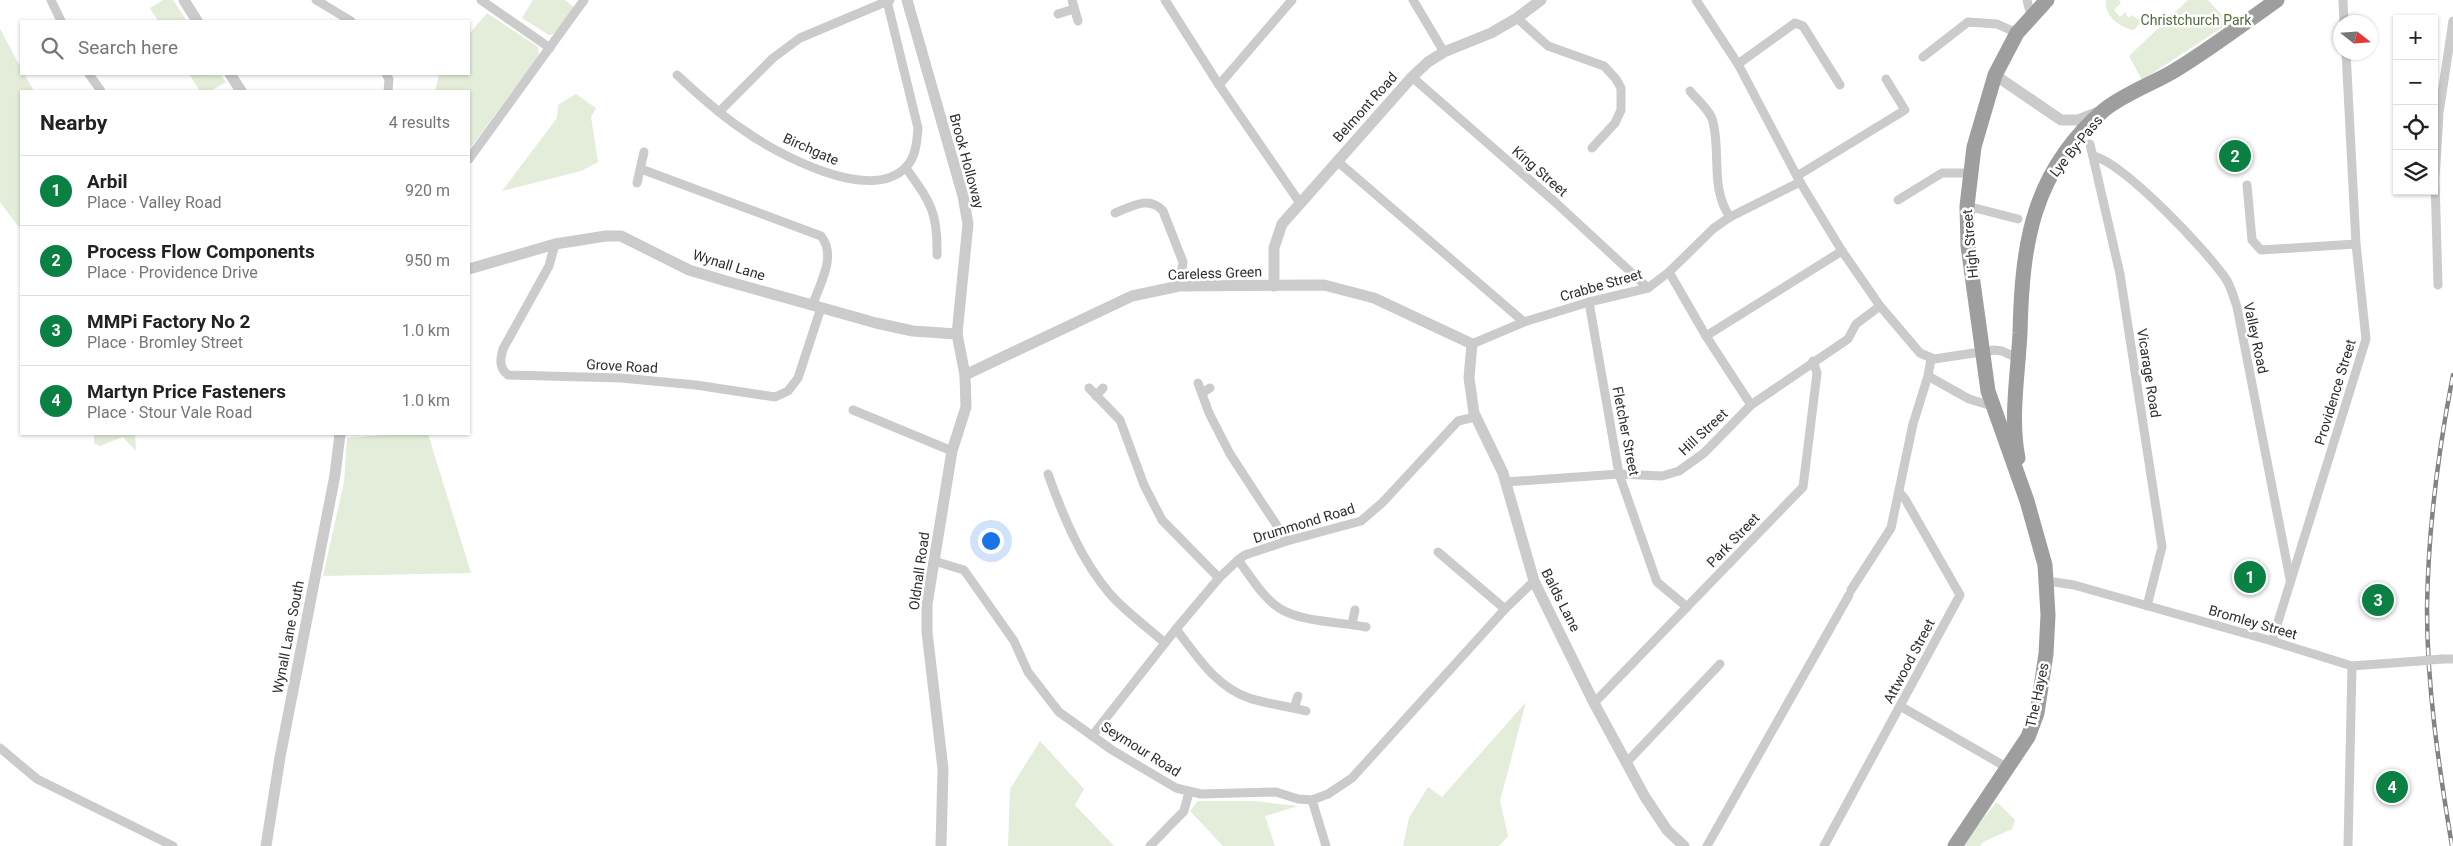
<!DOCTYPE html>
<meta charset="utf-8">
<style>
body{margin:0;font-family:Roboto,sans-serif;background:#f2f2f2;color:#222}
.controls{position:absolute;right:15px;top:15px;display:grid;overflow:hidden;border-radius:0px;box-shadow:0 1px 4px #0004}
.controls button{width:45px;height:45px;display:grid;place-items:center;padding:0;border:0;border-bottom:1px solid #e0e0e0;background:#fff;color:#222;font:25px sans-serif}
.compass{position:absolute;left:2333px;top:15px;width:45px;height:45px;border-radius:50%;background:#fff;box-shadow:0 1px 4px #0004;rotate:107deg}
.you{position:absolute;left:990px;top:540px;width:18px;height:18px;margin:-12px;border:4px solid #fff;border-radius:50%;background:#1a73e8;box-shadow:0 0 0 8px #1a73e833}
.badge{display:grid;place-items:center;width:32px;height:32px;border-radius:50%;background:#0b8043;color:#fff;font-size:16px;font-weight:700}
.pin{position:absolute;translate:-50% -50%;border:2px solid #fff;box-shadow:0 1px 5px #0006}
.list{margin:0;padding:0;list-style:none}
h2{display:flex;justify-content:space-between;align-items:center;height:65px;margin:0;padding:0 20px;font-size:21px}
h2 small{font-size:16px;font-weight:400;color:#767676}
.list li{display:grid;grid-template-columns:32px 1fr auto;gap:15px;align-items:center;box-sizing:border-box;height:70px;padding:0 20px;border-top:1px solid #e0e0e0}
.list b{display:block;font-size:19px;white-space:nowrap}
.list p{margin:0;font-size:16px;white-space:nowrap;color:#767676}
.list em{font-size:16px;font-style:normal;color:#767676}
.icon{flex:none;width:28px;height:28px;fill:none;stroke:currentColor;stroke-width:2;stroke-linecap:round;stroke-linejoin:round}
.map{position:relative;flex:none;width:2453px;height:846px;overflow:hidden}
.search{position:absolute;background:#fff;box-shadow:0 1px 4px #0004;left:20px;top:20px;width:450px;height:55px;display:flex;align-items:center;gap:12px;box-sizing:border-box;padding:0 18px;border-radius:0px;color:#767676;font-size:19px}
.panel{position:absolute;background:#fff;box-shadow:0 1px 4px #0004;left:20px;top:90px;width:450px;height:345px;border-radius:0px}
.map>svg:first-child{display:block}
</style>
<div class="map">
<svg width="2453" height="846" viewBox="0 0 2453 846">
<rect width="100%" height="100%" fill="#fff"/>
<g fill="#e3edda">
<path d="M163 0H173L187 21H158L150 8Z"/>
<path d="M533 0H565L574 7 554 34 549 35 522 18Z"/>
<path d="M2106 0H2119L2121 3 2114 10 2120 17 2125 12 2129 18 2132 15 2137 19 2145 12 2148 14 2134 30C2119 28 2104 15 2106 0Z"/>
<path d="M2188 0H2208L2229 23 2142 80 2129 56Z"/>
<path d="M487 13 538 47 539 55 469 150V91H435L439 74H469V34Z"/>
<path d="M0 29 21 68V74H24L34 91H21V230L0 202Z"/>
<path d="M189 74H220L226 82 211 91H200Z"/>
<path d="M576 94 596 108 591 117 598 162 581 171 502 191 557 118 558 105Z"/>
<path d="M94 434H135L136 451 123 437 100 446 94 443Z"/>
<path d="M402 434H428L471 573 323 576 344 482 347 438Z"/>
<path d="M1526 702 1500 801 1508 836 1499 846H1403L1409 818 1428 787 1442 797Z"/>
<path d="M1040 741 1084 789 1075 805 1114 846H1008L1010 789Z"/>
<path d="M1198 801H1253L1298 806 1265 816 1275 846H1223L1190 811Z"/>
<path d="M1997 802 2015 820 2012 829 1983 842 1980 846H1964L1976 827Z"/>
</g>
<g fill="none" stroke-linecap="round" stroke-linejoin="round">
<g stroke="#cbcbcb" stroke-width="9">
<path d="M51 0 61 21"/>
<path d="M316 0 351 21"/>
<path d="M481 0 550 48"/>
<path d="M1072 0 1078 21"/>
<path d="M1165 0 1219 85 1300 203"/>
<path d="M1413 0 1444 52"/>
<path d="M1696 0 1738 64 1800 182 1842 251 1880 306 1920 353 1934 359 1994 350 2002 351 2019 359"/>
<path d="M2027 0 2031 16"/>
<path d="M2343 0 2344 22"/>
<path d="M1058 14 1074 9"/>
<path d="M1517 18 1548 46 1604 66 1616 79 1621 88V110L1615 123 1592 148"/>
<path d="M1923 57 1968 22 1997 24 2017 33"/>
<path d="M1738 64 1795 23 1803 26 1840 85"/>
<path d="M89 74 101 91"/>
<path d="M386 74 389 79 388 91"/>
<path d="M677 75C698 94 719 114 742 129 775 153 870 205 906 167 916 157 917 141 918 128L887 1"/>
<path d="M1412 77 1555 202 1648 288"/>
<path d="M1219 85 1292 0"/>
<path d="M1690 91C1696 99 1711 111 1713 122 1721 153 1710 189 1730 217"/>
<path d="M719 112 773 58 800 38 890 0"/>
<path d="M2090 144 2120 274 2162 547 2147 606"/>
<path d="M2094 156C2126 165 2206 250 2226 279 2231 287 2234 298 2237 307L2290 579"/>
<path d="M469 159 584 0"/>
<path d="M1337 161 1524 322"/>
<path d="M906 168C930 202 938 211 937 255"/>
<path d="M641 169 821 236C837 256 820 283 813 304"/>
<path d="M1797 176 1905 110 1886 79"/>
<path d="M637 183 644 152"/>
<path d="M2247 185 2252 240 2261 250 2356 244"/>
<path d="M1898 200 1942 173H1970"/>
<path d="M1967 206 2018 219"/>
<path d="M1115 213C1131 207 1149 195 1163 211L1183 262 1179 286"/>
<path d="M555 244 549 266 503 349C500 360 499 368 508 375L621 378 696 385 775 397 788 391 798 378 821 308"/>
<path d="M1669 272 1706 336 1751 405"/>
<path d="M2438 285 2435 179 2439 113 2453 21"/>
<path d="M1589 302 1619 474 1657 582 1687 607"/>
<path d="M1706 336 1842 251"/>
<path d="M1472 344 1524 322 1589 302 1648 288 1669 272 1714 228 1730 217 1800 182"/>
<path d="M1928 376 1969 399 1992 406"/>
<path d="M1198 383 1209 413 1230 454 1287 541"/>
<path d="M1089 388 1120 420 1144 485 1162 520 1219 578"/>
<path d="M1202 393 1210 388"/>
<path d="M1096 396 1103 388"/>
<path d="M853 410 952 451"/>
<path d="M1048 474C1063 516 1081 560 1110 594 1126 612 1147 627 1165 643"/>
<path d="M1505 482 1619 474 1662 476 1679 471 1704 453 1751 405 1848 339 1856 324 1880 306"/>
<path d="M1438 552 1505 609"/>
<path d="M1238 560C1250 575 1262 597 1279 608 1300 622 1341 622 1366 627"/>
<path d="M934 561 964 570 1014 641 1028 672 1059 712 1112 750 1176 788 1201 794 1276 792 1298 799 1312 800 1328 794 1352 778 1505 609 1534 581"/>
<path d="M2047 581 2074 585 2272 641 2352 666 2419 661"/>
<path d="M1851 590 1891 528 1913 424 1928 376 1931 359"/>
<path d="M1352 624 1355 610"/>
<path d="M1176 629C1197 656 1215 686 1249 698 1267 704 1287 706 1306 711"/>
<path d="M2272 641 2366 339 2356 244 2346 52"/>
<path d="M2442 659H2453"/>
<path d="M1594 703 1803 487 1817 373 1813 361"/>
<path d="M1900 706 2008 768"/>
<path d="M1294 708 1298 696"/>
<path d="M1092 736 1176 629 1219 578 1238 560 1245 555 1287 541 1361 521 1383 502 1458 421 1475 417"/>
<path d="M0 748 37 779 173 846"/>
<path d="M1626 763 1720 664"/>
<path d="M1312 800 1326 846"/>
<path d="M1150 846 1184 811 1189 792"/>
<path d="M1707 846 1849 595"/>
<path d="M1824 846 1960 595 1905 499 1899 492"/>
<path d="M2348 846 2352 666"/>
</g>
<g stroke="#cbcbcb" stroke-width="11">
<path d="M184 0 197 21"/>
<path d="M907 0 963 196 968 224 957 334 965 375 966 407 952 451 927 604V632L943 769 941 846"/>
<path d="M230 74 241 91"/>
<path d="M1995 75 2061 120H2078L2099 112"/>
<path d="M469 269 555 244 606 236H621L689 270 726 281 876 323 913 331 957 334"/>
<path d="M1274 286V248L1282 224 1412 77 1428 62 1444 52 1491 33 1517 18 1541 0"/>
<path d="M965 375 1132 296 1179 286 1324 285 1374 298 1472 344 1469 378 1474 413 1503 473 1534 581 1594 703 1645 797 1667 830 1684 846"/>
<path d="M266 846 280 757 335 475 340 434"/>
</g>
<g stroke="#9e9e9e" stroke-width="15">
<path d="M2018 458C2010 418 2018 374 2020 333 2022 244 2032 172 2104 110 2124 94 2152 84 2174 71 2209 50 2243 24 2277 0"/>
<path d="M1955 846 2028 737 2037 713 2046 654 2048 615 2045 565 2027 501 1988 391 1968 246 1967 206 1974 147 1995 75 2017 33 2047 0"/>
</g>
<g stroke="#838383" stroke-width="4.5">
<path id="rail" d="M2452 846C2439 768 2427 688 2427 609 2428 530 2438 452 2453 375"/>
</g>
<use href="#rail" stroke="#fff" stroke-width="2.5" stroke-dasharray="8" stroke-linecap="butt"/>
<path stroke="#cbcbcb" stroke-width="9" d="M2419 661 2442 659"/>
</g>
<g text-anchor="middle" stroke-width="5" stroke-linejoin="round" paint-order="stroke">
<g font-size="14" fill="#4d6e37" stroke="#fff">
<text x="2196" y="25">Christchurch Park</text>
</g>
<g font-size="14" fill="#2e2e2e" stroke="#fff">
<text transform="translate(1365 107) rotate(-48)" y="5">Belmont Road</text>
<text transform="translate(2076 146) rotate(-51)" y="5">Lye By-Pass</text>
<text transform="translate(811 149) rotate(24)" y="5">Birchgate</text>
<text transform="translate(967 161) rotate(75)" y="5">Brook Holloway</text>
<text transform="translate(1540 171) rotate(41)" y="5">King Street</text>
<text transform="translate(1970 244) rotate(-95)" y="5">High Street</text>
<text transform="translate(729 265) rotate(17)" y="5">Wynall Lane</text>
<text transform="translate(1215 273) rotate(-2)" y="5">Careless Green</text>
<text transform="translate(1601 285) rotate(-16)" y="5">Crabbe Street</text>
<text transform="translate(2256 338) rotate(78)" y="5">Valley Road</text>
<text transform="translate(622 366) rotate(3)" y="5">Grove Road</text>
<text transform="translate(2149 373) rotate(81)" y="5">Vicarage Road</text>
<text transform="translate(2335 392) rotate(-73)" y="5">Providence Street</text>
<text transform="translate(1626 431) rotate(79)" y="5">Fletcher Street</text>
<text transform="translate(1703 432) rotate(-43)" y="5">Hill Street</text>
<text transform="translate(1304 523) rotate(-17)" y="5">Drummond Road</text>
<text transform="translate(1733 540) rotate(-46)" y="5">Park Street</text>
<text transform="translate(919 571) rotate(-82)" y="5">Oldnall Road</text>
<text transform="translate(1561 600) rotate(63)" y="5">Balds Lane</text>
<text transform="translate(2253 622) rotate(16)" y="5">Bromley Street</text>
<text transform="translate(288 637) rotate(-79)" y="5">Wynall Lane South</text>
<text transform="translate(1909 661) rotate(-62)" y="5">Attwood Street</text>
<text transform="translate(2037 695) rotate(-78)" y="5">The Hayes</text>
<text transform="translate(1141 749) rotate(32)" y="5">Seymour Road</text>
</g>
</g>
</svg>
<div class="controls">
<button>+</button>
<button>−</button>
<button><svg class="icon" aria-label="locate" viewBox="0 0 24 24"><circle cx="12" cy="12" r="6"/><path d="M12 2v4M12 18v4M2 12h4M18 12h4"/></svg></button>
<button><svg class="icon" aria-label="layers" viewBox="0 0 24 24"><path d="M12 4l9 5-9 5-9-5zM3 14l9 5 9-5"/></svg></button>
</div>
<svg class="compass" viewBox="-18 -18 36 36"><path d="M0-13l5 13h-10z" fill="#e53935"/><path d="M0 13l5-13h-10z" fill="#767676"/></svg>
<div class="you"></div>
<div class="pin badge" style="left:2250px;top:577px">1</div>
<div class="pin badge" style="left:2235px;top:156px">2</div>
<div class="pin badge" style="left:2378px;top:600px">3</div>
<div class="pin badge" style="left:2392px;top:787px">4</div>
<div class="search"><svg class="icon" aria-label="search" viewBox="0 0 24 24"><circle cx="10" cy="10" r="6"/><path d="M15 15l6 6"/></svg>Search here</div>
<section class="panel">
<h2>Nearby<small>4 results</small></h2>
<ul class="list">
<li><span class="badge">1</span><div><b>Arbil</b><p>Place · Valley Road</p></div><em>920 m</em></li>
<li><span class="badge">2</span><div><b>Process Flow Components</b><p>Place · Providence Drive</p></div><em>950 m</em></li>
<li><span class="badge">3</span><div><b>MMPi Factory No 2</b><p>Place · Bromley Street</p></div><em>1.0 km</em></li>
<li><span class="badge">4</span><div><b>Martyn Price Fasteners</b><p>Place · Stour Vale Road</p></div><em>1.0 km</em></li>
</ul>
</section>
</div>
